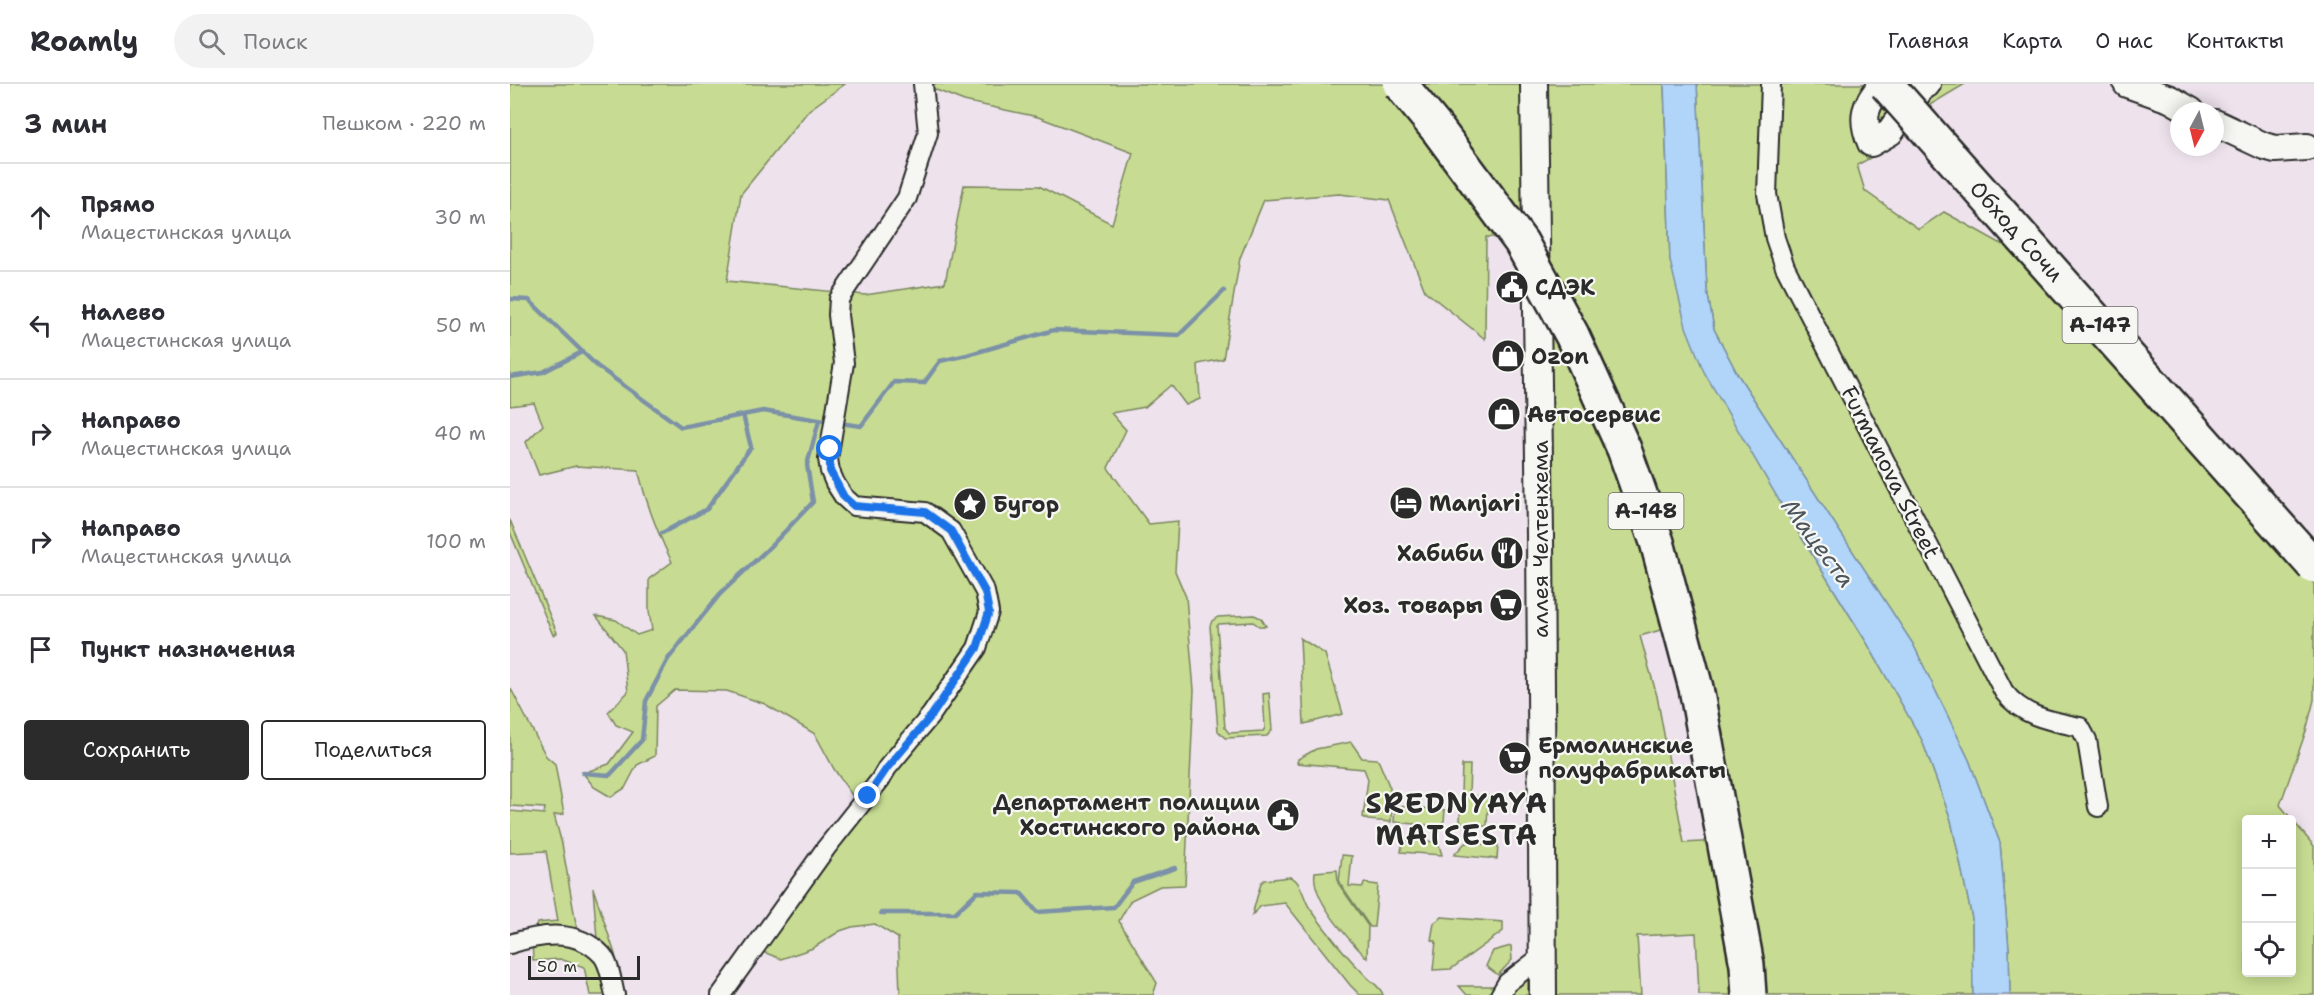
<!DOCTYPE html>
<html lang="ru">
<meta charset="utf-8">
<style>
body{margin:0;font-family:"Shantell Sans",sans-serif;background:#f2f2f3;color:#2b2b33}
.controls{position:absolute;right:18px;bottom:18px;display:grid;overflow:hidden;border-radius:6px;box-shadow:0 3px 15px #0003}
.controls button{width:54px;height:54px;display:grid;place-items:center;padding:0;border:0;border-bottom:2px solid #e1e1e2;background:#fff;color:#2b2b33;font:30px sans-serif}
.compass{position:absolute;left:1660px;top:18px;width:54px;height:54px;border-radius:50%;background:#fff;box-shadow:0 3px 15px #0003;rotate:187deg}
.scale{position:absolute;left:18px;bottom:15px;width:112px;box-sizing:border-box;padding-left:6px;border:3px solid #2b2b2b;border-top:0;font-size:16px;line-height:21px;white-space:nowrap;color:#2b2b2b;-webkit-text-stroke:4px #f6f6f2;paint-order:stroke}
.stop{position:absolute;width:18px;height:18px;margin:-14px;border:4px solid #1a73e8;border-radius:50%;background:#fff}
.stop.end{background:#1a73e8;border-color:#fff;box-shadow:0 2px 6px #0008}
.list{margin:0;padding:0;list-style:none}
h2{display:flex;justify-content:space-between;align-items:center;height:78px;margin:0;padding:0 24px;font-size:26px}
h2 small{font-size:20px;font-weight:400;color:#7c7c81}
.list li{display:grid;grid-template-columns:39px 1fr auto;gap:18px;align-items:center;box-sizing:border-box;height:108px;padding:0 24px;border-top:2px solid #e1e1e2}
.list b{display:block;font-size:22px;white-space:nowrap}
.list p{margin:0;font-size:20px;white-space:nowrap;color:#7c7c81}
.list em{font-size:20px;font-style:normal;color:#7c7c81}
.actions{display:flex;gap:12px;padding:18px 24px}
.actions a{flex:1;padding:14px 0;border:2px solid #2b2b2b;border-radius:6px;text-align:center;font-size:21px;color:#2b2b2b}
.actions .main{background:#2b2b2b;color:#fff}
.icon{flex:none;width:33px;height:33px;fill:none;stroke:currentColor;stroke-width:2;stroke-linecap:round;stroke-linejoin:round}
.map{position:relative;flex:none;width:1804px;height:911px;overflow:hidden}
header{display:flex;align-items:center;gap:36px;box-sizing:border-box;height:84px;padding:0 30px;background:#fff;border-bottom:2px solid #e1e1e2}
header strong{font-size:28px}
nav{display:flex;gap:33px;margin-inline-start:auto;font-size:21px}
.search{width:420px;height:54px;background:#f2f2f3;display:flex;align-items:center;gap:15px;box-sizing:border-box;padding:0 21px;border-radius:33px;color:#7c7c81;font-size:22px}
main{display:flex}
aside{flex:1;background:#fff}
.map>svg:first-child{display:block}
</style>
<header>
<strong>Roamly</strong>
<div class="search"><svg class="icon" aria-label="search" viewBox="0 0 24 24"><circle cx="10" cy="10" r="6"/><path d="M15 15l6 6"/></svg>Поиск</div>
<nav><a>Главная</a><a>Карта</a><a>О нас</a><a>Контакты</a></nav>
</header>
<main>
<aside>
<h2>3 мин<small>Пешком · 220 m</small></h2>
<ul class="list">
<li><svg class="icon" aria-label="ahead" viewBox="0 0 24 24"><path d="M12 20V5M6 11l6-6 6 6"/></svg><div><b>Прямо</b><p>Мацестинская улица</p></div><em>30 m</em></li>
<li><svg class="icon" aria-label="left" viewBox="0 0 24 24"><path d="M17 20v-9H6M10 6l-5 5 5 5"/></svg><div><b>Налево</b><p>Мацестинская улица</p></div><em>50 m</em></li>
<li><svg class="icon" aria-label="right" viewBox="0 0 24 24"><path d="M7 20v-9h11M14 6l5 5-5 5"/></svg><div><b>Направо</b><p>Мацестинская улица</p></div><em>40 m</em></li>
<li><svg class="icon" aria-label="right" viewBox="0 0 24 24"><path d="M7 20v-9h11M14 6l5 5-5 5"/></svg><div><b>Направо</b><p>Мацестинская улица</p></div><em>100 m</em></li>
<li><svg class="icon" aria-label="arrive" viewBox="0 0 24 24"><path d="M6 21V4h12l-3 4 3 4H6"/></svg><div><b>Пункт назначения</b></div></li>
</ul>
<div class="actions"><a class="main">Сохранить</a><a>Поделиться</a></div>
</aside>
<div class="map">
<svg width="1804" height="911" viewBox="0 0 1804 911">
<rect width="100%" height="100%" fill="#eee3ed"/>
<filter id="ink" filterUnits="userSpaceOnUse"><feTurbulence type="fractalNoise" baseFrequency=".0167" numOctaves="2"/><feDisplacementMap in="SourceGraphic" scale="12" xChannelSelector="R" yChannelSelector="G"/><feConvolveMatrix kernelMatrix="1 2 1 2 8 2 1 2 1" color-interpolation-filters="sRGB"/></filter>
<g filter="url(#ink)">
<g fill="#c7dc92" stroke="#79845e" stroke-width="1.5" fill-rule="evenodd">
<path d="M0 0H335L299 26 231 110 217 197 355 211 435 199 454 101 529 102 602 140 623 69 528 33 454 17 411 0H1154L1160 177 1277 430 1357 559 1412 656 1441 736 1462 834 1463 911H1189L1186 849 1127 852 1131 911H1033L1026 155 976 153 975 255 915 207 879 116 829 110 754 116 730 174 713 275 688 280 690 315 676 321 661 301 635 323 601 329 616 346 598 384 639 440 668 437 665 487 676 513 684 606 675 801 650 802 621 816 609 837 647 899 643 911H390L388 854 365 840 342 843 330 847 303 864 271 875 256 869 235 868 346 717 324 685 305 650 255 620 217 607 165 606 146 622 145 672 127 681 115 704 101 713 84 703 73 689 99 680 123 648 106 641 98 628 118 608 113 566 86 532 106 536 127 551 142 546 139 527V495L162 478C147 448 136 419 128 386L66 382 29 391 16 358 33 341 24 319 0 322ZM1161 543 1208 757 1174 759 1147 612 1130 552Z"/>
<path d="M1187 0H1455L1418 22 1386 60 1347 81 1355 107 1409 145 1434 128 1517 174 1804 500V616L1796 647 1770 721 1804 762V911H1500L1499 865 1490 759 1459 676 1403 560 1228 291 1204 245 1197 206ZM1736 736H1782V888H1736Z"/>
<path d="M0 436 47 549 43 551 0 448Z"/>
<path d="M744 531 751 534 756 542H749L743 538 709 540 707 542 715 644 719 649 753 647 755 644 753 610 759 609 762 646 757 652 715 654 708 647 700 542 702 537 708 533Z"/>
<path d="M790 554 815 570 833 630 794 640Z"/>
<path d="M0 603 36 672 45 680 54 730 44 731 52 760 69 857 88 868 83 804 105 870 113 911H80L74 883 50 875 23 877 22 853 27 839 48 837 36 767 0 769V727L34 730 35 724 0 722Z"/>
<path d="M841 658 852 674 867 675 869 678 880 704 879 721H882L881 738 858 736 853 733 858 695 854 685 787 679 788 675 806 665Z"/>
<path d="M952 681H960L959 712H988L987 722H978L977 742H956L950 737Z"/>
<path d="M885 722 935 726 934 737 927 742 884 738Z"/>
<path d="M893 755 925 758 929 761 932 771 891 768Z"/>
<path d="M955 759 988 761 987 775 944 771Z"/>
<path d="M832 771 842 772 839 802 853 803 854 799 868 801 864 843H860L829 798Z"/>
<path d="M827 786 828 799 858 842 857 874C840 857 800 814 805 788Z"/>
<path d="M780 793C791 796 793 813 799 823 816 847 834 870 855 891 861 898 871 903 873 911H850L840 901 775 819 751 822 742 831 751 799 754 796Z"/>
<path d="M932 833 993 838V847L941 885 923 886 926 857 921 856 924 839Z"/>
<path d="M1001 862 1002 876 988 891 976 882 983 867Z"/>
<path d="M1018 889V911H957L949 902H1000Z"/>
</g>
<path fill="#b0d5f9" stroke="#7b91a7" stroke-width="1.5" d="M1154 0H1187L1197 206 1204 245 1228 291 1403 560 1459 676 1490 759 1499 865 1500 911H1463L1462 834 1441 736 1412 656 1357 559 1277 430 1194 288 1176 243 1160 177Z"/>
<g fill="none" stroke-linecap="round" stroke-linejoin="round">
<g stroke="#7b91a7" stroke-width="4.5">
<path d="M0 215 19 216 87 282 171 343 253 327 321 338"/>
<path d="M0 293 33 288 72 268"/>
<path d="M329 339 351 342 384 298 414 299 430 277 457 271 544 246 669 251 714 207"/>
<path d="M152 449 197 425 241 363 233 331"/>
<path d="M73 689 100 691 132 656 136 617 158 575 210 510 261 462 303 418 297 381 309 337"/>
<path d="M371 829H445L467 808 511 809 527 828 604 823 623 798 665 784"/>
</g>
<g stroke="#2b2b2b" stroke-width="22">
<g id="street">
<path d="M1261 0 1257 110 1265 154 1275 183 1494 608C1513 633 1541 637 1570 643L1577 656 1588 723"/>
<path d="M0 860C31 850 67 844 92 871 100 880 102 900 105 911"/>
<path d="M211 911 316 764 370 696 377 684 421 631 467 564 479 528 475 508 441 447 415 428 344 422 334 413 325 399 320 387 318 375 334 279 328 231 329 215 397 114 418 49 413 0"/>
<path d="M990 911 997 899 1032 872"/>
</g>
</g>
<g stroke="#2b2b2b" stroke-width="30">
<g id="secondary">
<path d="M1024 0 1030 451 1033 911"/>
<path d="M1373 0C1355 20 1350 33 1361 59L1380 48 1411 4 1417 0"/>
<path d="M1617 0 1660 15 1681 27"/>
<path d="M1705 39 1754 62 1765 65 1797 63"/>
</g>
</g>
<use href="#street" stroke="#f6f6f2" stroke-width="18"/>
<use href="#secondary" stroke="#f6f6f2" stroke-width="26"/>
<g stroke="#2b2b2b" stroke-width="38" stroke-linecap="butt">
<g id="highway-bridge">
<path d="M890 0 928 46 1011 158 1062 251 1114 365 1147 458 1186 604 1237 881 1239 911"/>
<path d="M1376 0 1804 482"/>
</g>
</g>
<use href="#highway-bridge" stroke="#f6f6f2" stroke-width="33"/>
</g>
</g>
<g fill="none" stroke-linecap="round" stroke-linejoin="round" filter="url(#ink)">
<path stroke="#1a73e8" stroke-width="8" d="M320 365V387L334 413 344 422 415 428 441 447 475 508 479 528 467 564 422 631 377 684 358 712"/>
</g>
<defs>
<g id="civic-disc" transform="scale(1.725)"><circle r="9.5" fill="#2b2b2b" stroke="#f6f6f2"/><path d="M-.6-6.5H3V-4.5H.6V-3L4-1V1h2V6H-6V1h2V-1L-.6-3ZM-1.2 2.5V6h2.4V2.5Z" fill="#fff"/></g>
<g id="shop-disc" transform="scale(1.725)"><circle r="9.5" fill="#2b2b2b" stroke="#f6f6f2"/><path d="M-5-2.5h2.3a2.7 3.5 0 0 1 5.4 0H5L5.5 6h-11ZM-1.5-2.5h3a1.5 2.3 0 0 0-3 0Z" fill="#fff"/></g>
<g id="hotel-disc" transform="scale(1.725)"><circle r="9.5" fill="#2b2b2b" stroke="#f6f6f2"/><path d="M-6-4.5h1.5V1H6V5H4.5V3h-9V5H-6ZM-4 0a1.8 1.8 0 1 1 3.6 0ZM.5 0V-2.5h3Q6-2.5 6 0Z" fill="#fff"/></g>
<g id="sight-disc" transform="scale(1.725)"><circle r="9.5" fill="#2b2b2b" stroke="#f6f6f2"/><path d="M0-6L1.8-2.2L6-1.7L2.9 1.2L3.7 5.4L0 3.3L-3.7 5.4L-2.9 1.2L-6-1.7L-1.8-2.2Z" fill="#fff"/></g>
<g id="restaurant-disc" transform="scale(1.725)"><circle r="9.5" fill="#2b2b2b" stroke="#f6f6f2"/><path d="M-5-6h1v4h1v-4h1v4h1v-4h1v5L-1.5 .5V6h-2V.5L-5-1ZM5-6V6H3V1.5H1.5Q1.5-4 5-6Z" fill="#fff"/></g>
<g id="supermarket-disc" transform="scale(1.725)"><circle r="9.5" fill="#2b2b2b" stroke="#f6f6f2"/><path d="M-6-5.5h2.5l.6 2H6L4.5 2H-2.5L-4.4-4H-6ZM-1.5 3.2a1.3 1.3 0 1 0 .1 0ZM3 3.2a1.3 1.3 0 1 0 .1 0Z" fill="#fff"/></g>
</defs>
<g fill-rule="evenodd">
<use href="#civic-disc" x="1002" y="203"/>
<use href="#shop-disc" x="998" y="272"/>
<use href="#shop-disc" x="994" y="330"/>
<use href="#hotel-disc" x="896" y="419"/>
<use href="#sight-disc" x="460" y="420"/>
<use href="#restaurant-disc" x="997" y="469"/>
<use href="#supermarket-disc" x="996" y="521"/>
<use href="#supermarket-disc" x="1005" y="674"/>
<use href="#civic-disc" x="773" y="731"/>
</g>
<g text-anchor="middle" stroke-width="4.5" stroke-linejoin="round" paint-order="stroke">
<g fill="#f6f6f2" stroke="#686867" stroke-width="1.5">
<rect x="1552.5" y="223" width="75" height="36" rx="4.5"/>
<rect x="1098.5" y="409" width="75" height="36" rx="4.5"/>
</g>
<g font-size="21" font-weight="bold" fill="#2b2b2b">
<text x="1590" y="248">А-147</text>
<text x="1136" y="434">А-148</text>
</g>
<g font-size="22" fill="#2b2b2b" stroke="#f6f6f2">
<text transform="translate(1507 147) rotate(48)" y="8">Обход Сочи</text>
<text transform="translate(1381 388) rotate(63)" y="8">Furmanova Street</text>
<text transform="translate(1030 455) rotate(-90)" y="8">аллея Челтенхема</text>
</g>
<g font-size="22" font-weight="bold" fill="#2b2b2b" stroke="#f6f6f2" text-anchor="start">
<text x="1025" y="211">СДЭК</text>
<text x="1021" y="280">Ozon</text>
<text x="1017" y="338">Автосервис</text>
<text x="919" y="427">Manjari</text>
<text x="483" y="428">Бугор</text>
<text x="974" y="477" text-anchor="end">Хабиби</text>
<text x="973" y="529" text-anchor="end">Хоз. товары</text>
<text x="1028" y="669">Ермолинские<tspan x="1028" dy="25">полуфабрикаты</tspan></text>
<text x="750" y="726" text-anchor="end">Департамент полиции<tspan x="750" dy="25">Хостинского района</tspan></text>
</g>
<g font-size="24" font-style="italic" fill="#4c565e" stroke="#f6f6f2">
<text transform="translate(1308 459) rotate(53)" y="8">Мацеста</text>
</g>
<g font-size="28" font-weight="bold" letter-spacing="1.5" fill="#2b2b2b" stroke="#f6f6f2">
<text x="947" y="729">SREDNYAYA<tspan x="947" dy="32">MATSESTA</tspan></text>
</g>
</g>
</svg>
<div class="controls">
<button>+</button>
<button>−</button>
<button><svg class="icon" aria-label="locate" viewBox="0 0 24 24"><circle cx="12" cy="12" r="6"/><path d="M12 2v4M12 18v4M2 12h4M18 12h4"/></svg></button>
</div>
<svg class="compass" viewBox="-18 -18 36 36"><path d="M0-13l5 13h-10z" fill="#e53935"/><path d="M0 13l5-13h-10z" fill="#7c7c81"/></svg>
<div class="scale">50 m</div>
<div class="stop" style="left:320px;top:365px"></div>
<div class="stop end" style="left:358px;top:712px"></div>
</div>
</main>
